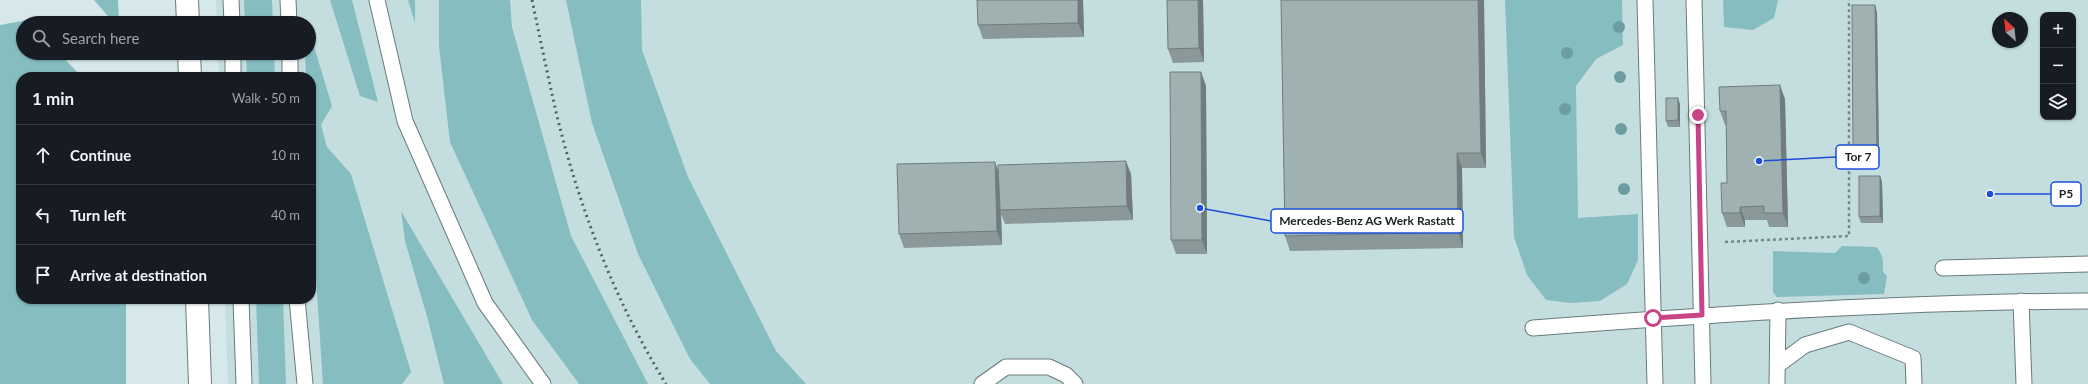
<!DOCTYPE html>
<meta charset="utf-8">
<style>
body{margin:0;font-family:Lato,sans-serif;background:#20242c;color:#f1f3f6}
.controls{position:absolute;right:12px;top:12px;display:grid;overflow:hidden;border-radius:8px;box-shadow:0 1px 3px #0004}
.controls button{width:36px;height:36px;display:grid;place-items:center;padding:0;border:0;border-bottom:1px solid #363941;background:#171b24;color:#f1f3f6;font:20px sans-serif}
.compass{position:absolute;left:1992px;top:12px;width:36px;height:36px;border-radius:50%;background:#171b24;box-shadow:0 1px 3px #0004;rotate:333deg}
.stop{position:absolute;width:12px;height:12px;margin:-9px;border:3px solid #c94487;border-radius:50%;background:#fff}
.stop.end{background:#c94487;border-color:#fff;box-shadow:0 1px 4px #0008}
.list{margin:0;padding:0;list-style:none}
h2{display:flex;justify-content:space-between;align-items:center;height:52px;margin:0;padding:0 16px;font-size:17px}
h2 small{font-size:13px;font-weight:400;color:#9ea1a6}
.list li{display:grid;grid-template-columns:26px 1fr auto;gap:12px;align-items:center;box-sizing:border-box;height:60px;padding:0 16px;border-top:1px solid #363941}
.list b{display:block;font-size:15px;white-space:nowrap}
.list em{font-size:13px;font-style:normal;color:#9ea1a6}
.icon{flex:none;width:22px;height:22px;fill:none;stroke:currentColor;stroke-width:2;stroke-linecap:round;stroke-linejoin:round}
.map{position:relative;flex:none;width:2088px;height:384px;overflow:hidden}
.search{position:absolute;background:#171b24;box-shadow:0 1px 3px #0004;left:16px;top:16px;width:300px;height:44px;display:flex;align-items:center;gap:10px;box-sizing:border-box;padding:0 14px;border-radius:22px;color:#9ea1a6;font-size:15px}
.panel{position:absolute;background:#171b24;box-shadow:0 1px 3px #0004;left:16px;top:72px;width:300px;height:232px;border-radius:16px}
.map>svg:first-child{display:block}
</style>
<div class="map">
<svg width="2088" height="384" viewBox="0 0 2088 384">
<rect width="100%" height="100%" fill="#d7e8ea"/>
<path fill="#c4dee0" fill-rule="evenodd" d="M216 0H2088V384H228L225 299H311V77H219L218 53H309V23H217ZM2043 15H2073V117H2043ZM1998 18H2022V42H1998Z"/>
<g fill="#86bdc1">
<path d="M94 0H118L119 23H114Z"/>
<path d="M244 0H272L273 23H245Z"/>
<path d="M330 0H352L378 102 360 96Z"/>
<path d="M408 0H415V23Z"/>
<path d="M439 0H510L512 27 571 236 648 384H579L532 320 450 142 439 46Z"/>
<path d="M566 0H641L642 50 688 177 776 351 806 384H710L690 359 638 254 592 123Z"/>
<path d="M1505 0H1622L1623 45 1596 59 1576 86 1578 218 1638 214V260L1627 284 1600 301 1570 303 1546 300 1527 275 1514 237Z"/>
<path d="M1723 0H1778L1774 18 1753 30 1724 27Z"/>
<path d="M27 20 30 23H23V53H59L82 77H21V299H126V384H0V25Z"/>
<path d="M309 30 332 106 321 125 327 147 351 174 411 372 402 384H323L311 202V77H306L305 53H309Z"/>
<path d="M246 53H274L275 77H247Z"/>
<path d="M401 211 503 384H444L428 320 405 241Z"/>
<path d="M1842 246 1876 247C1884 255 1883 262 1883 272L1887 276 1884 294 1777 297 1773 292V251L1835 253Z"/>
<path d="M256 299H283L286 384H259Z"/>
</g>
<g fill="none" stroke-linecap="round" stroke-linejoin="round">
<g stroke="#6a7a7b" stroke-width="17">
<g id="lane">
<path d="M231 0 232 23"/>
<path d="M288 0 289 23"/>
<path d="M377 0 405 121 485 303 543 384"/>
<path d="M1645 0 1655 384"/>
<path d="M1694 0 1703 384"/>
<path d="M233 53V77"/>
<path d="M290 53V77"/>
<path d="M1943 268 2088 264"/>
<path d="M241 299 244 384"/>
<path d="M297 299 305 384"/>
<path d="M2021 301 2024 384"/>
<path d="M1533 328C1718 314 1903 302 2088 301"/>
<path d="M1778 365 1805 345 1849 332 1913 358 1914 384"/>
<path d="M982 384 1006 367H1049L1066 375 1075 384"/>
<path d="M1777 384 1778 310"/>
</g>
</g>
<g stroke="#6a7a7b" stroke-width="24">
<g id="secondary">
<path d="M187 0 188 23"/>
<path d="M189 53 190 77"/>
<path d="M197 299 200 384"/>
</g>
</g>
<path stroke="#798586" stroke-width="2.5" stroke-dasharray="3 3" stroke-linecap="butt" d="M1725 242 1849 236V0"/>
<use href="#lane" stroke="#fff" stroke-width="15"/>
<use href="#secondary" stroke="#fff" stroke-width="22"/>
<path stroke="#555f5f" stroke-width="3" stroke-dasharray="2 4" stroke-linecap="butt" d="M532 0C540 38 548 77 557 116 580 210 615 301 666 384"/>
</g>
<g fill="#6c9da1">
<circle cx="1619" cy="27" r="6"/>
<circle cx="1567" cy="53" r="6"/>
<circle cx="1620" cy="77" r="6"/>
<circle cx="1565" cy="109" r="6"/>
<circle cx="1621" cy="129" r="6"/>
<circle cx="1624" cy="189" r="6"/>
<circle cx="1864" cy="278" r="6"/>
</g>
<g fill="#8a9899">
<path d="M977 0H1083L1084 37 983 39 978 25Z"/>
<path d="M1203 0 1204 62 1173 63 1168 49Z"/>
<path d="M1281 0H1484L1486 168H1462L1463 248 1290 251 1285 236Z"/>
<path d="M1877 12 1879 159 1856 160 1853 153Z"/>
<path d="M1201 72 1206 86 1207 254H1176L1171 240Z"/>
<path d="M1785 99 1788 227H1769L1767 220H1745V227H1727L1722 213 1727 183 1726 125H1725L1720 111Z"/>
<path d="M1680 104V127H1668L1666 121Z"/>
<path d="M998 171 1131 174 1133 220 1005 224 1001 214 1002 245 904 248 899 234Z"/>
<path d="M1880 176 1882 182 1883 223H1861L1859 217Z"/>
</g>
<g fill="#707c7d">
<path d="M1078 0H1083L1084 37 1078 23Z"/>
<path d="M1198 0H1203L1204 62 1199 48Z"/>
<path d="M1478 0H1484L1486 168 1481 153Z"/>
<path d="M1875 5 1877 12 1879 159 1877 153Z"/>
<path d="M1201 72 1206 86 1207 254 1202 240Z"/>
<path d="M1780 85 1785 99 1788 227 1783 213Z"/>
<path d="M1678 98 1680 104V127L1678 120Z"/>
<path d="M1457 153 1462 168 1463 248 1458 232Z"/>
<path d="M1126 161 1131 174 1133 220 1127 206Z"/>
<path d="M995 162 1000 176V210L1001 214 1002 245 997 231Z"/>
<path d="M1880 176 1882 182 1883 223 1880 216Z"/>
<path d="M1740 207 1745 220V227L1740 213Z"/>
</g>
<g fill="#a0b1b2" stroke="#707c7d">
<path d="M977 0H1078V23L978 25Z"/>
<path d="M1167 0H1198L1199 48 1168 49Z"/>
<path d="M1281 0H1478L1481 153H1457L1458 232 1285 236Z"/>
<path d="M1852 5H1875L1877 153H1853Z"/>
<path d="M1170 72H1201L1202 240H1171Z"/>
<path d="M1780 85 1783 213H1764V206L1740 207V213H1722L1721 183H1727L1726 111H1720L1719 87Z"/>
<path d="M1666 98H1678V120L1666 121Z"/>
<path d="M1126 161 1127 206 1000 210 998 165Z"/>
<path d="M995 162 997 231 899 234 897 164Z"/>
<path d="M1859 176H1880V216L1859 217Z"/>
</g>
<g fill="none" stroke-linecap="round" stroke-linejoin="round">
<path stroke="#c94487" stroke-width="5" d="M1653 318 1702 315 1698 115"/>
</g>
<path fill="none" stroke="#1d4ed8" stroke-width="1.5" d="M1759 161L1836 157M1990 194L2051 194M1200 208L1271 221"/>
<g fill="#1d4ed8" stroke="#fff" stroke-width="1.5">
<circle cx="1759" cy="161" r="4"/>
<circle cx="1990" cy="194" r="4"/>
<circle cx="1200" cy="208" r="4"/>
</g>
<g fill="#fff" stroke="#1d4ed8" stroke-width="1.5">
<rect x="1836" y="145" width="43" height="24" rx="4"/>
<rect x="2051" y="182" width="30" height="24" rx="4"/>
<rect x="1271" y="209" width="192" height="24" rx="4"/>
</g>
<g font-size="12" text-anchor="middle" font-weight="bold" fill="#1b2222">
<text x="1858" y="161">Tor 7</text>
<text x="2066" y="198">P5</text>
<text x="1367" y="225">Mercedes-Benz AG Werk Rastatt</text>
</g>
</svg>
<div class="controls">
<button>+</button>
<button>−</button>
<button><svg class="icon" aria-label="layers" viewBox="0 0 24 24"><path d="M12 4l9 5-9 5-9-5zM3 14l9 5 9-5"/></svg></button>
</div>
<svg class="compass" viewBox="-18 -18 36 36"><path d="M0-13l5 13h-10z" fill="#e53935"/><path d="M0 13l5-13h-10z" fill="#9ea1a6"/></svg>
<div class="stop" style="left:1653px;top:318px"></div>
<div class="stop end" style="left:1698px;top:115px"></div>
<div class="search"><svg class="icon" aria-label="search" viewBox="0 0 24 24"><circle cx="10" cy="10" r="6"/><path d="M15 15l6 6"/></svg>Search here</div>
<section class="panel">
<h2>1 min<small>Walk · 50 m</small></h2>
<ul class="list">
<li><svg class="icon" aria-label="ahead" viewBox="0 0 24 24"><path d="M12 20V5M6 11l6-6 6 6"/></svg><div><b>Continue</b></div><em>10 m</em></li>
<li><svg class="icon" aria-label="left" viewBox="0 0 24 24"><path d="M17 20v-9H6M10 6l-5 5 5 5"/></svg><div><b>Turn left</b></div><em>40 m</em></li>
<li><svg class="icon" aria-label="arrive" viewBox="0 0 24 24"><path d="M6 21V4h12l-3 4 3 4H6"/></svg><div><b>Arrive at destination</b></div></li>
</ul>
</section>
</div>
